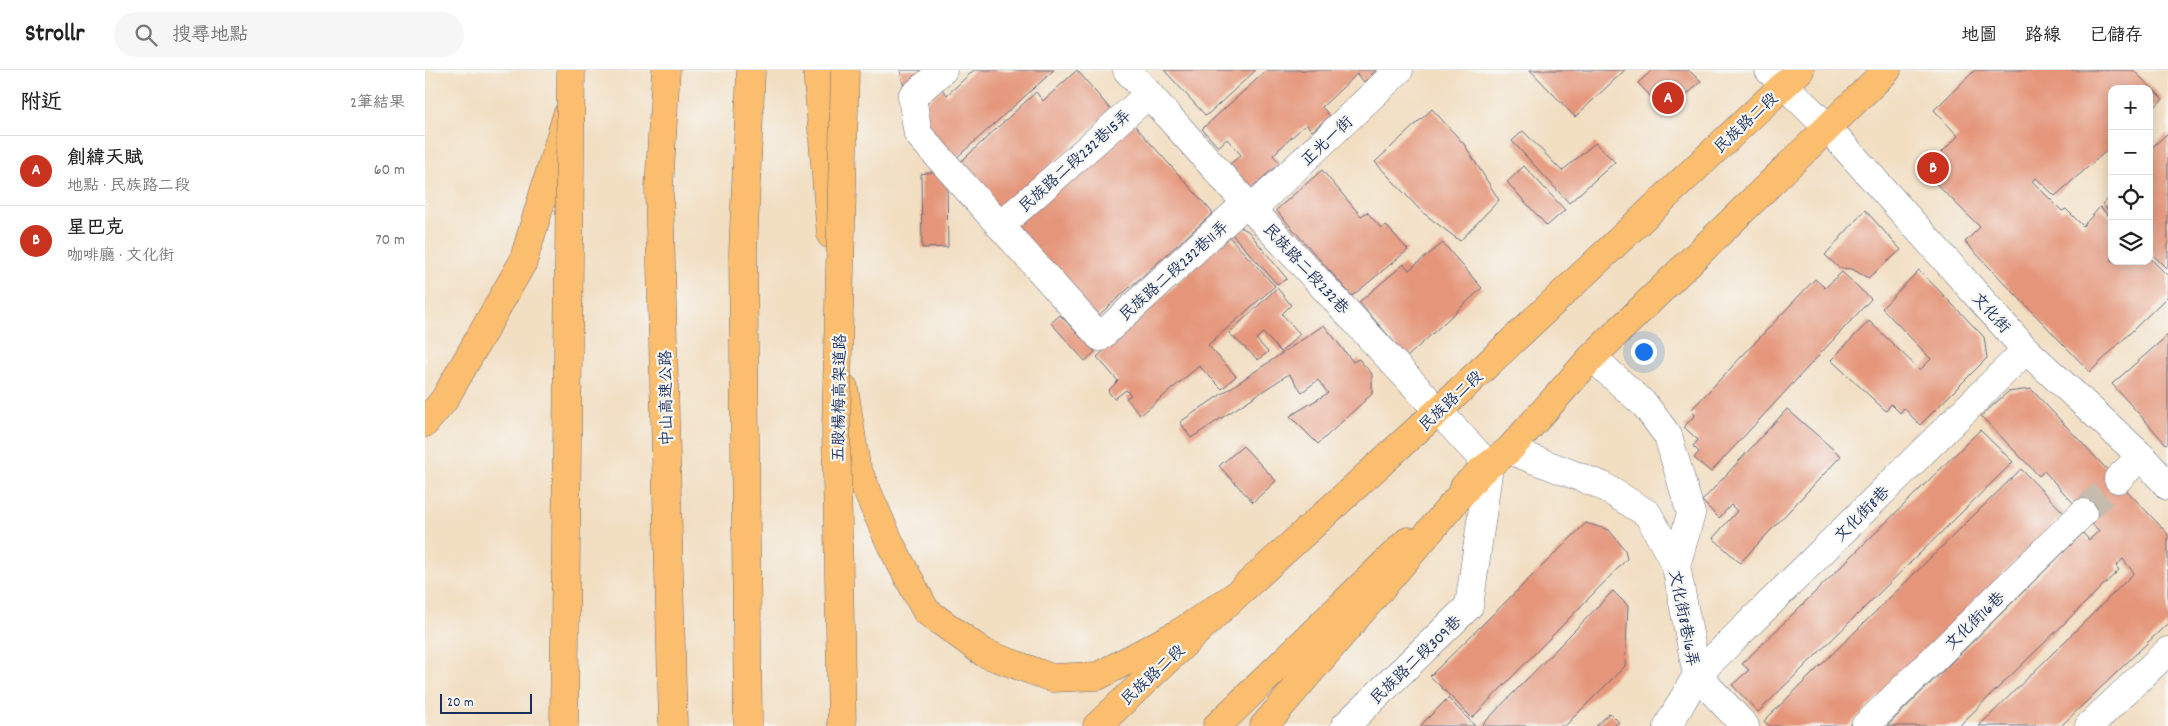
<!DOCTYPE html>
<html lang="zh-TW">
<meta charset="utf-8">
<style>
body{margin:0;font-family:Dekko,"LXGW WenKai TC",sans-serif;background:#f6f6f6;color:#222}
.controls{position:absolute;right:15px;top:15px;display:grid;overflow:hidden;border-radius:10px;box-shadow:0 2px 12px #0003}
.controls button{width:45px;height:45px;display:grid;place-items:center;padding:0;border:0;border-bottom:1px solid #e0e0e0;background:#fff;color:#222;font:25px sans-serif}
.scale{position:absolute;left:15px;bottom:12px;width:92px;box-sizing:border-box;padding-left:5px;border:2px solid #1b2f5e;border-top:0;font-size:14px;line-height:18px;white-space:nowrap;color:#1b2f5e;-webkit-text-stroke:4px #f6f6f2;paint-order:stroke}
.you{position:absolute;left:1218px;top:281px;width:18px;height:18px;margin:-12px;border:4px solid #fff;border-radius:50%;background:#1a73e8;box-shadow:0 0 0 8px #1a73e833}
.badge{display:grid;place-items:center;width:32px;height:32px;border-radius:50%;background:#c8321e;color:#fff;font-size:16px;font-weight:700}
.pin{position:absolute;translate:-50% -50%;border:2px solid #fff;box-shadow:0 1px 5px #0006}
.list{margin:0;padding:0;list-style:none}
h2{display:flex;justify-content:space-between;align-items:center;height:65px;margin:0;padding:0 20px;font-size:21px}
h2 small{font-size:16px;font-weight:400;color:#767676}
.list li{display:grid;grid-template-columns:32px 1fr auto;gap:15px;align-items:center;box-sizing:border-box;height:70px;padding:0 20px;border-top:1px solid #e0e0e0}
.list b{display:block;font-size:19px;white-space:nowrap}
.list p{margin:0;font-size:16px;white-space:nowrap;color:#767676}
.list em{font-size:16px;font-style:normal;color:#767676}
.icon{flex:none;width:28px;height:28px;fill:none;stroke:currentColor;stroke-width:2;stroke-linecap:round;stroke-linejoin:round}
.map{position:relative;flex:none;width:1743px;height:656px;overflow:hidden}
header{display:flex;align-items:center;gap:30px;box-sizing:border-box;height:70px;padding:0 25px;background:#fff;border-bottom:1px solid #e0e0e0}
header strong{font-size:24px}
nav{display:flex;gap:28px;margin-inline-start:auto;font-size:18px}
.search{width:350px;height:45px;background:#f6f6f6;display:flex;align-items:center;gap:12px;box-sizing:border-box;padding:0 18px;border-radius:28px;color:#767676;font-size:19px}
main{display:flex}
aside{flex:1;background:#fff}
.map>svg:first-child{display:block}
</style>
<header>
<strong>Strollr</strong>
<div class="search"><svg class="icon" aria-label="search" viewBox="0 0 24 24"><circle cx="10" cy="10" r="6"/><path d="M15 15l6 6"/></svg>搜尋地點</div>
<nav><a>地圖</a><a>路線</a><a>已儲存</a></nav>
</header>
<main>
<aside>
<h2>附近<small>2筆結果</small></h2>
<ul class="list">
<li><span class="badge">A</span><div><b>創緯天賦</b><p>地點 · 民族路二段</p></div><em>60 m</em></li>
<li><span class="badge">B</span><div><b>星巴克</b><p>咖啡廳 · 文化街</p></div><em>70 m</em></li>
</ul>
</aside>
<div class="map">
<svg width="1743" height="656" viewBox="0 0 1743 656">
<rect width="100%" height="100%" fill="#f6f6f2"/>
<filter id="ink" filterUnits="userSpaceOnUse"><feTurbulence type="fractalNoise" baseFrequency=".02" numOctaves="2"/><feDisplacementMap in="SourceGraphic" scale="10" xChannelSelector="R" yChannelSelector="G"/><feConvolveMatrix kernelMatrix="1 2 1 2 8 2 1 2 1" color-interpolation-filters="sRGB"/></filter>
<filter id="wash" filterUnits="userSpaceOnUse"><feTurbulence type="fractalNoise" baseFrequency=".0096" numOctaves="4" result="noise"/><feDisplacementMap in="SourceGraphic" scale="20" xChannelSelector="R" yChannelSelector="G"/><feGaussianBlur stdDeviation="1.12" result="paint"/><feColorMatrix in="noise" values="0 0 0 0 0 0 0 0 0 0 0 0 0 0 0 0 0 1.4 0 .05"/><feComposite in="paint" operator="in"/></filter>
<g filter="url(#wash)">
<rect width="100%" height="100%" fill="#f2dec1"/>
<g id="blocks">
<g fill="#e5967a">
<path d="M475 0H499L479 18Z"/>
<path d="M549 0H629L529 90 500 57 502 32 517 19 522 25Z"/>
<path d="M652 0 686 40 572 143 530 97 611 22 618 31Z"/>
<path d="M739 0H831L781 46Z"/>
<path d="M842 0H951L939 12 932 4 897 37 905 46 887 61 881 54 848 85 855 93 826 118 805 94 816 85 802 69 793 77 777 59Z"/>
<path d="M1105 0H1200L1150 47Z"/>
<path d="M1227 0H1263L1276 11 1242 44 1213 13Z"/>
<path d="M1550 0H1708L1738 29 1724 42V19H1687V76L1630 126 1611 108 1607 111 1637 141 1641 139 1658 156 1675 137 1687 149V191H1724V187L1743 206V226L1665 302 1540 172 1555 157 1498 101 1533 66 1509 40Z"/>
<path d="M1007 39 1039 74 1074 130 1035 171 997 142 950 92Z"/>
<path d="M702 47 788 143 665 253 579 157Z"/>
<path d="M1098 61 1137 101 1170 73 1190 92 1144 133 1087 71Z"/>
<path d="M1743 63V200L1724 181V80Z"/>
<path d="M1099 96 1140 140 1122 156 1082 112Z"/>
<path d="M897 100 936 146 942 142 956 158 961 155 983 180 927 226 851 140Z"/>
<path d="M512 101 522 112 523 177 497 178 496 104Z"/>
<path d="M1687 126V144L1677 134Z"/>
<path d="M1440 140 1476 180 1443 208 1427 199 1414 198 1400 185Z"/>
<path d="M813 156 823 161 862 209 852 214 806 163Z"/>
<path d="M804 167 850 216 783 275 811 306 797 319 774 296 716 345 701 328 706 325 701 320 689 329 683 321 693 311 672 287Z"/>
<path d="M1018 173 1057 218 982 287 934 232 979 194 984 200Z"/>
<path d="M1494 200 1559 267 1562 288 1495 355 1479 338 1475 343 1466 334 1461 341 1406 290 1444 251 1495 300 1506 289 1457 238Z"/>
<path d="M1417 202 1446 229 1286 402 1269 388 1274 382 1268 376 1273 370 1259 357 1270 345 1266 340 1390 209 1400 218Z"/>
<path d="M852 218 866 235 857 244 875 264 856 282 838 263 831 269 843 282 833 290 804 263Z"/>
<path d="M635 245 670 282 660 291 626 253Z"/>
<path d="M899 255 928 292 934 289 947 304V324L893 374 865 346 903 323 893 310 877 322 864 304 766 368 755 352Z"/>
<path d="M1743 265V373L1741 374 1687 314Z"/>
<path d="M1606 319 1743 464V553L1636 656H1554L1709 503 1698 489 1691 496 1694 500 1534 656H1462L1658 463 1664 470 1674 461 1619 401 1614 406 1556 346 1583 322Z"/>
<path d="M1362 339 1416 386 1315 493 1288 468 1312 441 1306 435 1294 448 1277 431Z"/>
<path d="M1555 360 1588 392 1333 642 1307 615 1324 600 1317 594Z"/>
<path d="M818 376 851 411 828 432 794 396Z"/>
<path d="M1596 399 1639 443 1423 656H1344L1339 651Z"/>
<path d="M1161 453 1184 460 1200 480 1202 489 1047 648 1005 606Z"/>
<path d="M1188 521 1203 536 1200 596 1140 656H1056Z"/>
<path d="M1023 628 1050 656H995Z"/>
<path d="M1185 643 1194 652 1189 656H1171Z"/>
</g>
</g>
</g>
<g filter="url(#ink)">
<use href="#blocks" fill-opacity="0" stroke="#666c81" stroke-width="1"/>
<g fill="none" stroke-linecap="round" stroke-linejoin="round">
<path stroke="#c7bbad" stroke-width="28" stroke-dasharray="28 14" stroke-linecap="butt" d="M1658 443 1693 409"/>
<g stroke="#666c81" stroke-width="29">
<g id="minor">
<path d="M518 0 487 27 493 64 675 267 821 133"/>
<path d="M702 0 821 133 1064 396 1044 536 920 656"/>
<path d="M1344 0 1402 57 1601 280 1716 386 1743 416"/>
<path d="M827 139 974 0"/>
<path d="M575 156 724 24"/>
<path d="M1167 287 1220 335 1243 366 1266 444 1251 496"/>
<path d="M1084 380 1176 415 1223 444 1251 496 1272 605 1243 656"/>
<path d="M1693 409 1716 386"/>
<path d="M1320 656 1272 605 1601 280"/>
<path d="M1440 656 1658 443"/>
<path d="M1664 656 1743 581"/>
</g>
</g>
<g stroke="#666c81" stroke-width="29">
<g id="major">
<path d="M1039 417 1056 401 1084 380 1167 287 1462 0"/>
<path d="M672 656 810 526 1014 340 1375 0"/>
<path d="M792 656 983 471"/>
</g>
</g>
<g stroke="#666c81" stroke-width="29">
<g id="highway">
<path d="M241 0 234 118 248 656"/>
<path d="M392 0 406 165"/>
<path d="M419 318 431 396 466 475 501 541 559 583 627 608 673 606 754 563 810 526"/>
<path d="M0 353 19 330 98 192 142 45"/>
<path d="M323 656 318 182 326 0"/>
<path d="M839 656 1056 401"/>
</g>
</g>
<use href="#minor" stroke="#fff" stroke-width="28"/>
<use href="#major" stroke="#fbbd6e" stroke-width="28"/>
<use href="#highway" stroke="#fbbd6e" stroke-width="28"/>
<g stroke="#666c81" stroke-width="29" stroke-linecap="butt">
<g id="highway-bridge">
<path d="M139 656 146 0"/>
<path d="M417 656 411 359 420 0"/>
</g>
</g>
<use href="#highway-bridge" stroke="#fbbd6e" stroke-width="28"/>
</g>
</g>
<g text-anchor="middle" stroke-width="4.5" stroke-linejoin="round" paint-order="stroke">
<g font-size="16" fill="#1b2f5e" stroke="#f6f6f2">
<text transform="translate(1320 52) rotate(-43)" y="6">民族路二段</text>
<text transform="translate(901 70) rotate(-43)" y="6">正光一街</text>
<text transform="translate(649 90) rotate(-42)" y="6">民族路二段232巷15弄</text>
<text transform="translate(882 198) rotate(47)" y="6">民族路二段232巷</text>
<text transform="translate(748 200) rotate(-42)" y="6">民族路二段232巷11弄</text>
<text transform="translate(1567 242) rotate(48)" y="6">文化街</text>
<text transform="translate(240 328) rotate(-91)" y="6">中山高速公路</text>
<text transform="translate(413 328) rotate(-89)" y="6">五股楊梅高架道路</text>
<text transform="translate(1025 330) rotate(-43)" y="6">民族路二段</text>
<text transform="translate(1436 443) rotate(-45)" y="6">文化街8巷</text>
<text transform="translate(1260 548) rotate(79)" y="6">文化街8巷16弄</text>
<text transform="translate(1549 550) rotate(-44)" y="6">文化街16巷</text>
<text transform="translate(990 589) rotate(-44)" y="6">民族路二段309巷</text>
<text transform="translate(727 604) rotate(-43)" y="6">民族路二段</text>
</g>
</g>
</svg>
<div class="controls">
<button>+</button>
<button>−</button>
<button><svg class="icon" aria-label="locate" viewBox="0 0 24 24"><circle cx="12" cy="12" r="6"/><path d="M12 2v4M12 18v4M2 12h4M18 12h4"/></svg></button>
<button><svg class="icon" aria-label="layers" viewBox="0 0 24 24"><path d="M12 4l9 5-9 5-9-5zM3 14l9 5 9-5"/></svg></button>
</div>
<div class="scale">20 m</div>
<div class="you"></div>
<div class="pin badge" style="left:1243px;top:28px">A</div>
<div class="pin badge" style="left:1508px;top:98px">B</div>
</div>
</main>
